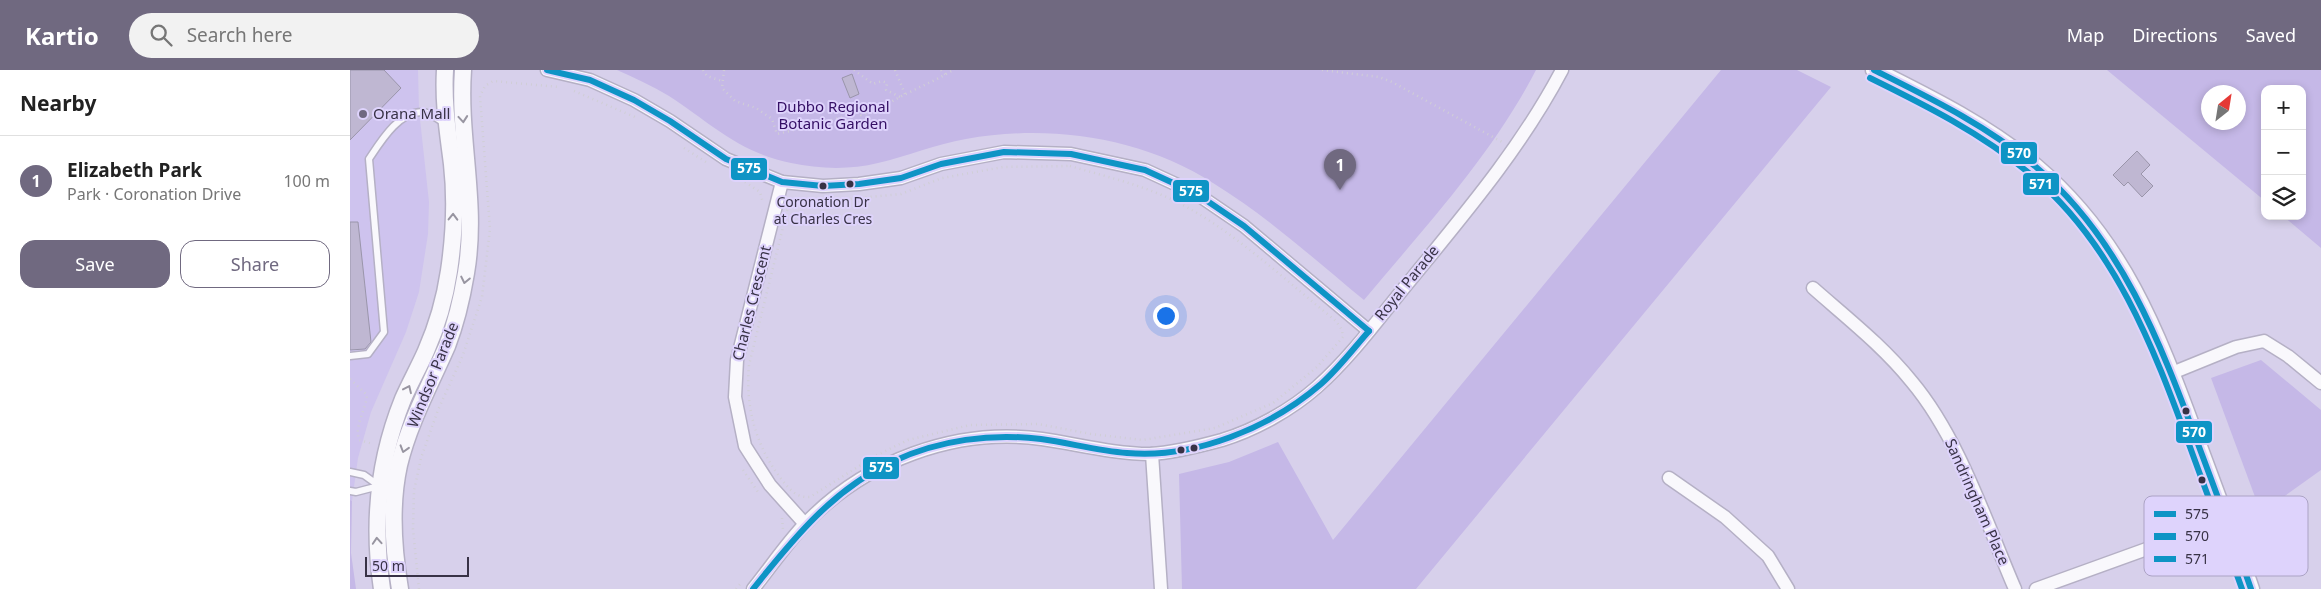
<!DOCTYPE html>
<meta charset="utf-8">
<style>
body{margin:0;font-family:"Noto Sans",sans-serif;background:#f2f2f2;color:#222}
.controls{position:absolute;right:15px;top:15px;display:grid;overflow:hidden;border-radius:10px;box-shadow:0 2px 8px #0003}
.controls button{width:45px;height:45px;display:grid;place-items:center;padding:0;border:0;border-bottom:1px solid #e0e0e0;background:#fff;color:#222;font:25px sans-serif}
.compass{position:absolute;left:1851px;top:15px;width:45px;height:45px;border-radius:50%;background:#fff;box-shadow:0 2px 8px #0003;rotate:30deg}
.scale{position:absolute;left:15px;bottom:12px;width:104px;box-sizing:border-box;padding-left:5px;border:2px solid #383246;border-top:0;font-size:14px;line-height:18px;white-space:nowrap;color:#383246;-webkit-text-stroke:4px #ded3fc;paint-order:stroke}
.you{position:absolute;left:815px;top:245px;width:18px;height:18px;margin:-12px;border:4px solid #fff;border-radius:50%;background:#1a73e8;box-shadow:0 0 0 8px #1a73e833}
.badge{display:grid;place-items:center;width:32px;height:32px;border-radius:50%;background:#706980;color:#fff;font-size:16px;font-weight:700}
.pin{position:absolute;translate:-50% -41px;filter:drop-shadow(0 1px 2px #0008)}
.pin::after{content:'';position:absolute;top:26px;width:18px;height:15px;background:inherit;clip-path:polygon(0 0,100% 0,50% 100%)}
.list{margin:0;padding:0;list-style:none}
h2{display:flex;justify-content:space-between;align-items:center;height:65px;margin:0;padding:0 20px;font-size:21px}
h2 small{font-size:16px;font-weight:400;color:#767676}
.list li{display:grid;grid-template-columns:32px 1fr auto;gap:15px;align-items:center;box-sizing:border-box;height:90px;padding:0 20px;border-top:1px solid #e0e0e0}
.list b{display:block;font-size:19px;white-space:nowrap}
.list p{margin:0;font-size:16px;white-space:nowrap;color:#767676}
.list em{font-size:16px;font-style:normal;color:#767676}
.actions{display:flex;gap:10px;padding:15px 20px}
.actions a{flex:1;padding:11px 0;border:1px solid #706980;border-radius:15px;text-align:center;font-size:18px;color:#706980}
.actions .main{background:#706980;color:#fff}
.icon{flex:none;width:28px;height:28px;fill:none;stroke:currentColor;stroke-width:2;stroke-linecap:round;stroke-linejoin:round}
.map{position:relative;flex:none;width:1971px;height:519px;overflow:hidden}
header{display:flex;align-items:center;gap:30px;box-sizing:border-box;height:70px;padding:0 25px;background:#706980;color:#fff}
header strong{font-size:24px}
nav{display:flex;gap:28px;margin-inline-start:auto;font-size:18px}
.search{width:350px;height:45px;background:#f2f2f2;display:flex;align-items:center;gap:12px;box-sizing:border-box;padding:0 18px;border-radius:28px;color:#767676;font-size:19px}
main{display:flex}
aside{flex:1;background:#fff}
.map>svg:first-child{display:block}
</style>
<header>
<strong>Kartio</strong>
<div class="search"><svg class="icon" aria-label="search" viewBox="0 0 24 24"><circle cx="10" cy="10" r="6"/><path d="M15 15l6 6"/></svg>Search here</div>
<nav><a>Map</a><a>Directions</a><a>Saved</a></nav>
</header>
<main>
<aside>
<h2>Nearby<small></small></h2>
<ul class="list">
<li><span class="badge">1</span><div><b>Elizabeth Park</b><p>Park · Coronation Drive</p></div><em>100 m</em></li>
</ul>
<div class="actions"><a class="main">Save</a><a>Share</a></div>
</aside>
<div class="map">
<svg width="1971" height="519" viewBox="0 0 1971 519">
<rect width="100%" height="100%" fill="#d7d0eb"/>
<path fill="#cec3ee" d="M0 0H68L69 40 79 132 78 164 69 222 56 262 21 342 8 388 2 431 0 430Z"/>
<g fill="#c5b8e7" fill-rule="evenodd">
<path d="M267 0H1186C1142 85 1075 157 1014 230 965 190 917 146 863 113 791 67 699 54 616 69 586 74 558 86 528 93 500 100 469 99 441 93 388 82 362 54 319 26 302 16 285 8 267 0Z"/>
<path d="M1371 0H1447L1481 17 1066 519H832L829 404 879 392 928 372 983 470Z"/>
<path d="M1757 0H1971V178L1933 146H1952V19H1915V131ZM1858 22H1888V52H1858Z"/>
<path d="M1911 290 1971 340V400L1911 443 1861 308Z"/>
<path d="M0 430 2 431 1 483 6 519H0Z"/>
</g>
<g fill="#bfb7d2" stroke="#9a95aa">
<path d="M0 0H34L51 18 0 70Z"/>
<path d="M502 4 509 24 500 28 492 8Z"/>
<path d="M1787 81 1800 95 1791 104 1803 116 1792 127 1778 112 1774 116 1763 105Z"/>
<path d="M0 152H8L21 272 15 279 0 280Z"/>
</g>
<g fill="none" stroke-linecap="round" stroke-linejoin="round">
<g stroke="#b5b0c5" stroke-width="9">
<g id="lane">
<path d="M0 286 18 284 34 262 19 89C31 71 49 41 73 42 80 43 88 49 94 53"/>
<path d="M0 402 14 405 28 415"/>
<path d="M0 421 6 422 29 416"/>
</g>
</g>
<g stroke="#b5b0c5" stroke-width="15">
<g id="street">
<path d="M197 0 240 10 284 30 320 51 376 89 432 112 473 116 509 114 551 108 591 94 654 82 721 84 795 100 847 124 894 156 1019 261"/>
<path d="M432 112 387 290 385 327 395 376 420 415 455 454"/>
<path d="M1463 218C1497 248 1533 276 1562 312 1609 368 1636 452 1665 519"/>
<path d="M1822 303 1886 277 1914 271 1938 286 1971 313"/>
<path d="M802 384 811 519"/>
<path d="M1319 408 1375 447 1418 486 1438 519"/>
<path d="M403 519C420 498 436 474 455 454 515 391 606 357 692 369 727 374 764 384 800 384 823 383 850 376 872 370 905 360 941 340 967 317 1003 285 1032 244 1063 207 1117 141 1172 76 1212 0"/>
<path d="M1686 519 1877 450"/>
</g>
</g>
<g stroke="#b5b0c5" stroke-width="19">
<g id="secondary">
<path d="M1524 0C1580 28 1637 56 1686 97 1772 170 1806 260 1844 363 1863 415 1883 467 1901 519"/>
<path d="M32 519C22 453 28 391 53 329 60 313 69 297 76 281 87 256 95 228 99 201 104 167 106 129 102 94 98 62 93 33 95 0"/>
<path d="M50 519C43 478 40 436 49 395 59 353 80 315 97 276 106 253 112 227 116 203 128 133 108 69 113 0"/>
</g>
</g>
<g stroke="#d0ced6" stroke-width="2.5" stroke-dasharray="1 4" stroke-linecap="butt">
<path d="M353 0 357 6 372 11"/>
<path d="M374 0 372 18 385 31 406 38 422 49 427 64 466 55 508 42"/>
<path d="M504 0 523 14 532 11 537 13 536 20 550 27"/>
<path d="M545 0 555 24"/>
<path d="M591 0 596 5"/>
<path d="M972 0 1029 7 1042 12 1152 72"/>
<path d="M224 21 285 47"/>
<path d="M521 33 513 36 508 42 511 45C527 41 540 32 554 25 571 16 587 10 603 0"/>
<path d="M334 78 359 94"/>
<path d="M720 96C761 108 805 118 842 140 891 168 941 215 986 251L992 260 993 267 967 297 923 333 865 358 793 370 741 364 688 354 620 355 558 370 525 386 460 427C447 428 440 420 432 410 406 377 395 337 399 295L438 137 444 130 478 131 551 124 592 108 653 97Z"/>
<path d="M395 112 410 122 413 133"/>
<path d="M0 309 17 325C16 340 4 356 9 370L23 374"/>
<path d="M393 400 408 422"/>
<path d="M432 448 433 460"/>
<path d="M69 519 63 459 64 421 71 388 88 340 113 285 132 227 140 159 130 26 135 16 143 11 209 17"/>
<path d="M386 519 391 513"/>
</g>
<use href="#lane" stroke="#f9f8fc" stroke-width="6"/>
<use href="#street" stroke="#f9f8fc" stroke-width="12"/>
<use href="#secondary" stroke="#f9f8fc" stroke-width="16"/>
<g stroke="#ded3fc" stroke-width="10">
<g id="bus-1">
<path d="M197 0 240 10 284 30 320 51 376 89 432 112 473 116 509 114 551 108 591 94 654 82 721 84 795 100 847 124 894 156 1019 261"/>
<path d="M403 519C443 469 484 418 544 391 589 370 641 363 691 369 720 373 748 381 777 383 844 389 920 358 971 314 989 298 1003 279 1019 261"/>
</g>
</g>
<g stroke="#ded3fc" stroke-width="10">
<path id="bus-2" d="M1524 0C1580 28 1638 56 1686 97 1771 169 1810 272 1848 374 1866 422 1884 470 1901 519"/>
</g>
<g stroke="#ded3fc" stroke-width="10">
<path id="bus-3" d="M1520 8C1575 35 1631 63 1679 103 1764 173 1803 276 1840 377 1857 424 1875 471 1892 519"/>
</g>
<use href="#bus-1" stroke="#0e94c5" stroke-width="6"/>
<use href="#bus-2" stroke="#0e94c5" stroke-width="6"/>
<use href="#bus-3" stroke="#0e94c5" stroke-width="6"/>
</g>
<defs><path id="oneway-chevron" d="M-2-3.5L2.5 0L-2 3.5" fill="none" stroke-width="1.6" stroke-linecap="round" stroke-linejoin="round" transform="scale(1.25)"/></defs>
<g stroke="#9895a1">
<use href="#oneway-chevron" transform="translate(113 49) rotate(85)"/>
<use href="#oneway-chevron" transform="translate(103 147) rotate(-89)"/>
<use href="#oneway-chevron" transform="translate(115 210) rotate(102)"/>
<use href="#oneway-chevron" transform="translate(58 319) rotate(-65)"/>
<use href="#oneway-chevron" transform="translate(54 379) rotate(107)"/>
<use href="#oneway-chevron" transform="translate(27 471) rotate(-94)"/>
</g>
<circle fill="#706980" stroke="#ded3fc" stroke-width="2" cx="13" cy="44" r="5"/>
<g fill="#383246" stroke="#ded3fc" stroke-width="2">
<circle cx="500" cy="114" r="4.5"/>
<circle cx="473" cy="116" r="4.5"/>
<circle cx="1836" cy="341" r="4.5"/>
<circle cx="844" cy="378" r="4.5"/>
<circle cx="831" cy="380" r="4.5"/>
<circle cx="1852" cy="410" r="4.5"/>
</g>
<g text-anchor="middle" stroke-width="4" stroke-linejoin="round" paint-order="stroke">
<g font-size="14" fill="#383246" stroke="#ded3fc">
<text x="473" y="137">Coronation Dr<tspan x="473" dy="17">at Charles Cres</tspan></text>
</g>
<g font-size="15" fill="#350f65" stroke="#ded3fc">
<text x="483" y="42">Dubbo Regional<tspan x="483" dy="17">Botanic Garden</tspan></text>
</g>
<g font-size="15" fill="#383246" stroke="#ded3fc" text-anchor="start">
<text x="23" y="49">Orana Mall</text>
</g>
<g font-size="15" fill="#383246" stroke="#ded3fc">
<text transform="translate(1057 213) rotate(-51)" y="5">Royal Parade</text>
<text transform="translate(402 233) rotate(-76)" y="5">Charles Crescent</text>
<text transform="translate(83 305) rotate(-68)" y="5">Windsor Parade</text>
<text transform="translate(1627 432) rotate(66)" y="5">Sandringham Place</text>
</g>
</g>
<rect x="1794" y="426" width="164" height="80" rx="8" fill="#ded3fc" stroke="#aca3c5" stroke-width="1"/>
<rect x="1804" y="441" width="22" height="6" fill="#0e94c5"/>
<rect x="1804" y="463" width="22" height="7" fill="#0e94c5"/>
<rect x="1804" y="486" width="22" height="6" fill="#0e94c5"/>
<g font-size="14" fill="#383246">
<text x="1835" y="449">575</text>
<text x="1835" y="471">570</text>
<text x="1835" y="494">571</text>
</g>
<g stroke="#ded3fc" stroke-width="2">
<rect x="1650" y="71" width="38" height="24" rx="5" fill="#0e94c5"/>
<rect x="380" y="87" width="38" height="24" rx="5" fill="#0e94c5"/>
<rect x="1672" y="102" width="38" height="24" rx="5" fill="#0e94c5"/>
<rect x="822" y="109" width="38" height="24" rx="5" fill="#0e94c5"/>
<rect x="1825" y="350" width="38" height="24" rx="5" fill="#0e94c5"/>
<rect x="512" y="386" width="38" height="24" rx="5" fill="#0e94c5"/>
</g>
<g font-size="14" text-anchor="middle" font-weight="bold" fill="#fff">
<text x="1669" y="88">570</text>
<text x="399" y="103">575</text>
<text x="1691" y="119">571</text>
<text x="841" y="126">575</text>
<text x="1844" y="367">570</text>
<text x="531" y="402">575</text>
</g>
</svg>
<div class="controls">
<button>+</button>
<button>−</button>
<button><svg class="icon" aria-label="layers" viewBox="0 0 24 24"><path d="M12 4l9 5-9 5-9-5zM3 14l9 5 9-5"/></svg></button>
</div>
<svg class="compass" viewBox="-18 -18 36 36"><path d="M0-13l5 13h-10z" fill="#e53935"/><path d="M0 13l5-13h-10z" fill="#767676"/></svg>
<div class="scale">50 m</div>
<div class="you"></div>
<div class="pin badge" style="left:990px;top:120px">1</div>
</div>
</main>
